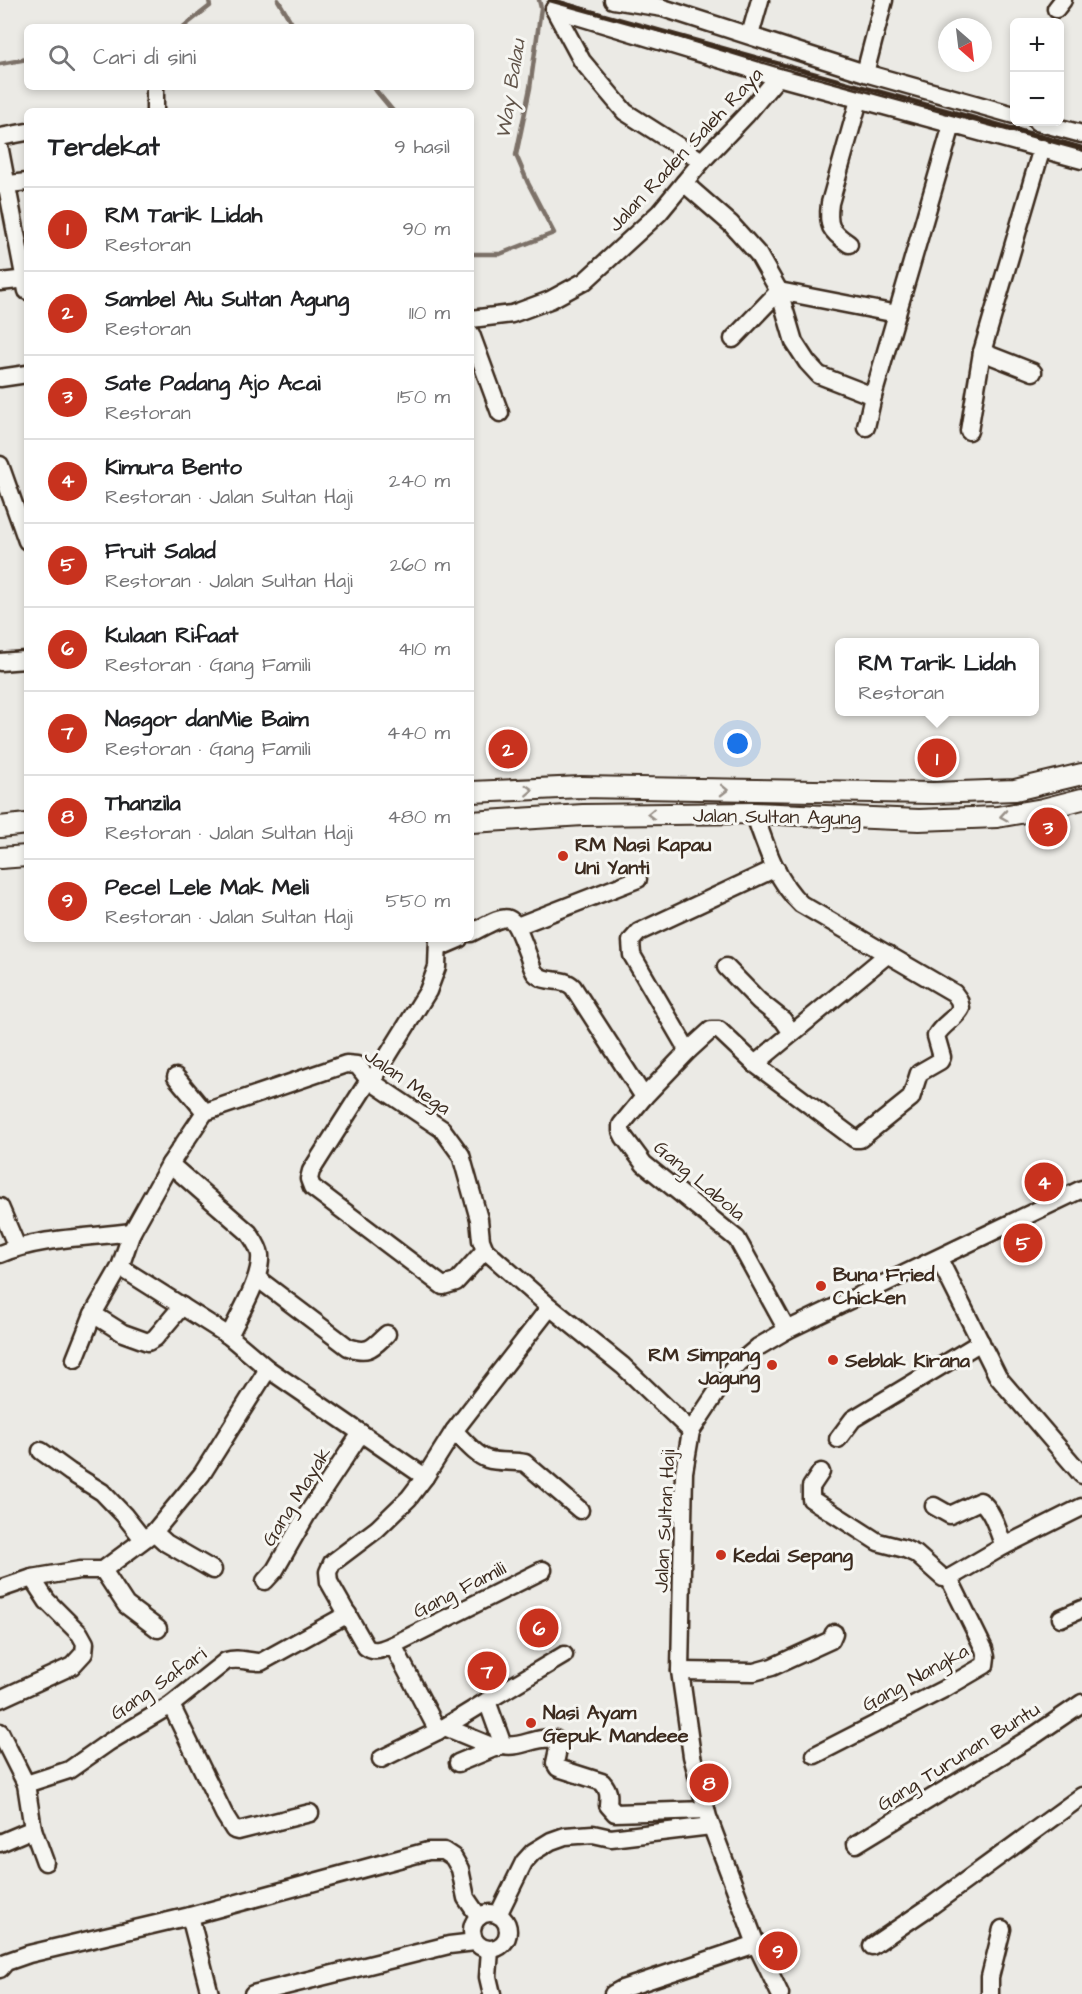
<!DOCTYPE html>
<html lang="id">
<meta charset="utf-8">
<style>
body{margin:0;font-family:"Architects Daughter",sans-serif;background:#f6f6f6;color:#202124}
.controls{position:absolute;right:18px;top:18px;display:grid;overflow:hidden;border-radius:9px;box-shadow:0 3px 9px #0003}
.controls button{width:54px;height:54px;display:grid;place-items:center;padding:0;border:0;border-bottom:2px solid #e0e0e0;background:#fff;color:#202124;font:30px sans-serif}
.compass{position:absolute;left:938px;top:18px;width:54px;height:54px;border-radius:50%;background:#fff;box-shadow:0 3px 9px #0003;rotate:152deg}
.you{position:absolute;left:738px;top:744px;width:21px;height:21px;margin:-15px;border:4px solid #fff;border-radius:50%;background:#1a73e8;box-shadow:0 0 0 9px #1a73e833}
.badge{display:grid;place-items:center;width:39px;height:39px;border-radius:50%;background:#c8321e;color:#fff;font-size:20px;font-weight:700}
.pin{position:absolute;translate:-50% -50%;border:3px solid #fff;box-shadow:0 2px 6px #0006}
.popup{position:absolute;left:835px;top:638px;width:204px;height:78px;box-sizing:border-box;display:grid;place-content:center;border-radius:9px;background:#fff;filter:drop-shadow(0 2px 4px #0005);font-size:20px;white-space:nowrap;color:#757577}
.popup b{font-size:22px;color:#202124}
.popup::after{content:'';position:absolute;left:50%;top:100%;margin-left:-12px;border:12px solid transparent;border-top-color:#fff}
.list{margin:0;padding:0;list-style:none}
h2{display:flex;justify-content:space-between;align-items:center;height:78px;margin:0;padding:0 24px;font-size:26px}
h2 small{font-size:20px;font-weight:400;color:#757577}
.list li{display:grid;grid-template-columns:39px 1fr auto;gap:18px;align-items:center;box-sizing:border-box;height:84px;padding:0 24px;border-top:2px solid #e0e0e0}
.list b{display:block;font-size:22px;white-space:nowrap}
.list p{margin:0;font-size:20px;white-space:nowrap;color:#757577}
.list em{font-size:20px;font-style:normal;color:#757577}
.icon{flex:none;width:33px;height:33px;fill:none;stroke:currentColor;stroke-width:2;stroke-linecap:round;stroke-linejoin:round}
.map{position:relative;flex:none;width:1082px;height:1994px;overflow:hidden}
.search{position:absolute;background:#fff;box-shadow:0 3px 9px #0003;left:24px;top:24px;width:450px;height:66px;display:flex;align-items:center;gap:15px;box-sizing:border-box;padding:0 21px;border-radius:9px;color:#757577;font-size:22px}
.panel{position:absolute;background:#fff;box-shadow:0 3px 9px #0003;left:24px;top:108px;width:450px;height:834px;border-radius:9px}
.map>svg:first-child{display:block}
</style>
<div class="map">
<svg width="1082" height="1994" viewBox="0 0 1082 1994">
<rect width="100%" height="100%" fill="#ebeae5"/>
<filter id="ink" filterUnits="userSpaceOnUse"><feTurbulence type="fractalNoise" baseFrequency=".0167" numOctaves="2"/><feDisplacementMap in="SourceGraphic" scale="12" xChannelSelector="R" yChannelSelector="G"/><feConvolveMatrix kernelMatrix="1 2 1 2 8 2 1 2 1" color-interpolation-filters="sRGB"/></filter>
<g filter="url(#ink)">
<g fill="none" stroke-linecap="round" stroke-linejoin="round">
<g stroke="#7c7167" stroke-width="4.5">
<path d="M278 0 294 27"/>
<path d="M183 27 210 6 209 0"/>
<path d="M0 64 27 59"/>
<path d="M373 87 393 111"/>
<path d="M471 254H500L554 233 528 183 516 155 530 88 541 8 539 0"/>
</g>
<g stroke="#3b2a1e" stroke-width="21">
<g id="minor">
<path d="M613 0 663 8 865 73 1014 115"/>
<path d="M554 9 778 77 1082 160"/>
<path d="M554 9 582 61 625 112 702 161"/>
<path d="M1056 9 1063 0"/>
<path d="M750 35 760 0"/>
<path d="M865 73 884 0"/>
<path d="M155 111V87"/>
<path d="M1037 122 1082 134"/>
<path d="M0 137 27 132"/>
<path d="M0 150 27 291"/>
<path d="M684 183 731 224 758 254 779 291 794 342 807 362 819 375 873 396"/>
<path d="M0 185 27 182"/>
<path d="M849 244C830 231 827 226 830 203L859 100"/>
<path d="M0 282 27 279"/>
<path d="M471 319 512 314 550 300 585 281 659 213 702 161 746 115 778 77"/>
<path d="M471 334 500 413"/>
<path d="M733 339 779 291 897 314"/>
<path d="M982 352 1033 372"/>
<path d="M0 378 27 374"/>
<path d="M866 427 873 396 952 125"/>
<path d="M969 431 982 352 1042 148"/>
<path d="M0 465 27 541"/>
<path d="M0 662 25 660"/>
<path d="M754 813C765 844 776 881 801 904L954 993 959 1000 961 1008C956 1019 942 1024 936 1036L942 1057 940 1061 919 1073 911 1098 860 1139H855L755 1064 719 1030H711L688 1051 644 1097 621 1125V1131L624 1137 644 1164 737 1239 787 1330"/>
<path d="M517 926 638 879"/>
<path d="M471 933C513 911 511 910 528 955 530 960 532 969 535 973 546 985 562 976 573 987L644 1097"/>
<path d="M438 948 459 939"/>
<path d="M726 967 759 1001 783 1020 792 1033"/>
<path d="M688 1051 632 955 631 941 639 932 776 868"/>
<path d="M755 1064 888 954"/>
<path d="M176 1077 205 1112"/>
<path d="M369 1080 311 1171 309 1179 312 1187 443 1286 456 1282 485 1250"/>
<path d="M372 1081 428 991 437 967 438 939"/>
<path d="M170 1164 249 1233C253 1239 259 1247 260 1255 262 1278 239 1315 229 1336"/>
<path d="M0 1207 17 1247"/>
<path d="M0 1254C42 1237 87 1238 132 1232"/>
<path d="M939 1259 998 1377 1082 1475"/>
<path d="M120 1267 229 1336 268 1369 425 1477"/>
<path d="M257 1278 348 1347C369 1354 372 1348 387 1334"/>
<path d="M93 1314 123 1333 148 1342 155 1338 182 1306"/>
<path d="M75 1359 93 1314 120 1267 132 1232 170 1164 205 1112 346 1064 357 1065 369 1080 442 1129 461 1155 479 1219 481 1240 485 1250 550 1307 623 1366 691 1431"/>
<path d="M454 1431C464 1440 475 1455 487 1459 499 1463 513 1460 525 1463L580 1510"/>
<path d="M838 1439 853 1419 981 1342"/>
<path d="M41 1451 70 1472 102 1492 124 1515 143 1539"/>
<path d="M821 1472 811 1487V1499L878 1542 905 1549 916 1554 943 1578H949L1004 1546 1082 1507"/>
<path d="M934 1506 950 1515 980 1501C993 1510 998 1532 1004 1546"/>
<path d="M154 1532 166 1543 213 1570"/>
<path d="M103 1570 126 1605 158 1629"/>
<path d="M543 1570 393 1645C384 1648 375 1654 366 1647L329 1582 328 1572 332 1563 377 1529 409 1498 425 1477 454 1431 550 1307"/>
<path d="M265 1581 275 1570 306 1516 361 1433"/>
<path d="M0 1589 32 1578 80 1570H103L154 1532 202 1474 268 1369"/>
<path d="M1061 1618 1082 1609"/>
<path d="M393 1645 438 1731 487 1701"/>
<path d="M564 1655 487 1701 503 1745C520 1749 538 1735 555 1739L558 1749 555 1763 558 1768 602 1782C609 1790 609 1795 608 1805L615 1813 706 1810"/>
<path d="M680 1671 754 1672 772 1667 831 1640 834 1633"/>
<path d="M0 1699 72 1666 84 1653 85 1643 80 1634 47 1601 32 1578"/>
<path d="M171 1705 224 1814 234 1830 238 1831 310 1813"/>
<path d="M445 1727 496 1748"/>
<path d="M0 1732 26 1784 33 1829 0 1843"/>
<path d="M815 1755 944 1689 985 1665 986 1657 984 1649 949 1578"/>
<path d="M381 1759 438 1731"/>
<path d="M458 1763 499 1746"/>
<path d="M26 1784 69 1770 109 1742 171 1705 226 1661C238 1657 248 1662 261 1662L348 1614"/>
<path d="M33 1829 45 1862"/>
<path d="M856 1844 1035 1735 1082 1703"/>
<circle cx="490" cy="1931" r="18"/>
<path d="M498 1915 524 1862 533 1852 551 1841 565 1836 593 1834 611 1838 711 1826"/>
<path d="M190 1916 210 1994"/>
<path d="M872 1946 931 1906 1082 1796"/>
<path d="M490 1950 488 1977 492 1994"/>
<path d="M0 1969 6 1962 29 1954 190 1916 428 1851H444L453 1857 460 1869 466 1898 479 1917"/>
<path d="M253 1994 449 1945 475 1942"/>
<path d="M613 1994 622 1989 756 1944"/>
<path d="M780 1994 756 1944 708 1817 692 1756 680 1671 684 1472 691 1431 732 1369 758 1347 787 1330 1082 1189"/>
<path d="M990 1994V1977L1002 1929"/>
</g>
</g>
<g stroke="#3b2a1e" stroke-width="24">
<g id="major">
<path d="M471 792 581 787 933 793 1015 790 1082 774"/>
<path d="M471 822 583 815 754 813 919 820 997 817 1043 809 1082 799"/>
<path d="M0 827 27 824"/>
<path d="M0 858 27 856"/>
</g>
</g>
<use href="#minor" stroke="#f6f6f2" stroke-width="16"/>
<use href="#major" stroke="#f6f6f2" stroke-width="20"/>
<path stroke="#3b2a1e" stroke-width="4.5" d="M550 0 1082 148"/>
</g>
<defs><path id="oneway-chevron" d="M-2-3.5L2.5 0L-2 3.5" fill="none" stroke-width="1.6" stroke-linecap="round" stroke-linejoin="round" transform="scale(1.5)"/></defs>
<g stroke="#989088">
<use href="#oneway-chevron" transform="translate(529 790) rotate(-3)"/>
<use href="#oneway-chevron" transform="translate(724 790) rotate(1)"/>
<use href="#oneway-chevron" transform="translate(651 814) rotate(179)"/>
<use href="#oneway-chevron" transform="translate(1004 816) rotate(171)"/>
</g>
</g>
<g fill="#c8321e" stroke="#f6f6f2" stroke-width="2">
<circle cx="563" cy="856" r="6"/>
<circle cx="821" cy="1286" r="6"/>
<circle cx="833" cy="1360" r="6"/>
<circle cx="772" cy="1365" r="6"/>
<circle cx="721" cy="1555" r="6"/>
<circle cx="531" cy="1723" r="6"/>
</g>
<g text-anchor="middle" stroke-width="6" stroke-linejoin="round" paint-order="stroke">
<g font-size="20" fill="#3b2a1e" stroke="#f6f6f2">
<text transform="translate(685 149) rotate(-47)" y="7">Jalan Raden Saleh Raya</text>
<text transform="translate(777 816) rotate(1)" y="7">Jalan Sultan Agung</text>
<text transform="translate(408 1081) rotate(35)" y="7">Jalan Mega</text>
<text transform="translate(700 1180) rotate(40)" y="7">Gang Labola</text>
<text transform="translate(296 1496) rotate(-58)" y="7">Gang Mayak</text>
<text transform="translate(664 1521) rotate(-87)" y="7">Jalan Sultan Haji</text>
<text transform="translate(459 1589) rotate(-27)" y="7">Gang Famili</text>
<text transform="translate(915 1677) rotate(-29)" y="7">Gang Nangka</text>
<text transform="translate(158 1683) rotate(-35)" y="7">Gang Safari</text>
<text transform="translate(958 1756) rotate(-32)" y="7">Gang Turunan Buntu</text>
</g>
<g font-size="20" font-weight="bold" fill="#3b2a1e" stroke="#f6f6f2" text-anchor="start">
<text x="575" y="851">RM Nasi Kapau<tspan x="575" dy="23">Uni Yanti</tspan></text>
<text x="833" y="1281">Buna Fried<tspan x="833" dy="23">Chicken</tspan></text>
<text x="760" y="1361" text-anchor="end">RM Simpang<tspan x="760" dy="23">Jagung</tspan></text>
<text x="845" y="1367">Seblak Kirana</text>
<text x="733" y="1562">Kedai Sepang</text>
<text x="543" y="1719">Nasi Ayam<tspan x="543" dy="23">Gepuk Mandeee</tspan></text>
</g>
<g font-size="21" font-style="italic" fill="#615449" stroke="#f6f6f2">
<text transform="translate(510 89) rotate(-81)" y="7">Way Balau</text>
</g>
</g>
</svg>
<div class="controls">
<button>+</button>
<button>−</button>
</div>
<svg class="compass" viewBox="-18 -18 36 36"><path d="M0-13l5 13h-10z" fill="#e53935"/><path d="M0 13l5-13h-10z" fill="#757577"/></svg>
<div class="you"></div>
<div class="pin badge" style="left:937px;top:758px">1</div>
<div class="popup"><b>RM Tarik Lidah</b>Restoran</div>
<div class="pin badge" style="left:508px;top:749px">2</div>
<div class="pin badge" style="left:1048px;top:827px">3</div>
<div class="pin badge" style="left:1044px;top:1182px">4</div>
<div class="pin badge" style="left:1023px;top:1243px">5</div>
<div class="pin badge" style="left:539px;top:1628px">6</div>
<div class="pin badge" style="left:487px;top:1671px">7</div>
<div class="pin badge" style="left:709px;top:1783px">8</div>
<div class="pin badge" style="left:778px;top:1951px">9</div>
<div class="search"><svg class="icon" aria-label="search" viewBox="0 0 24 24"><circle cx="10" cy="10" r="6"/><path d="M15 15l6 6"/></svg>Cari di sini</div>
<section class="panel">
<h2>Terdekat<small>9 hasil</small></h2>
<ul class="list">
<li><span class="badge">1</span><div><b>RM Tarik Lidah</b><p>Restoran</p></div><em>90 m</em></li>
<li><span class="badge">2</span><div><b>Sambel Alu Sultan Agung</b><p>Restoran</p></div><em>110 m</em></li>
<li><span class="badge">3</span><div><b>Sate Padang Ajo Acai</b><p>Restoran</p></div><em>150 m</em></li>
<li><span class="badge">4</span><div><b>Kimura Bento</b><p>Restoran · Jalan Sultan Haji</p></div><em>240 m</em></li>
<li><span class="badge">5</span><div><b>Fruit Salad</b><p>Restoran · Jalan Sultan Haji</p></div><em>260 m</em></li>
<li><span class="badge">6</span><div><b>Kulaan Rifaat</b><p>Restoran · Gang Famili</p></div><em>410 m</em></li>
<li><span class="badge">7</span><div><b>Nasgor danMie Baim</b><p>Restoran · Gang Famili</p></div><em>440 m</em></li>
<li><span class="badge">8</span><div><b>Thanzila</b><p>Restoran · Jalan Sultan Haji</p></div><em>480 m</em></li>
<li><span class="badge">9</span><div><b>Pecel Lele Mak Meli</b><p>Restoran · Jalan Sultan Haji</p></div><em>550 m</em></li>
</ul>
</section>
</div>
